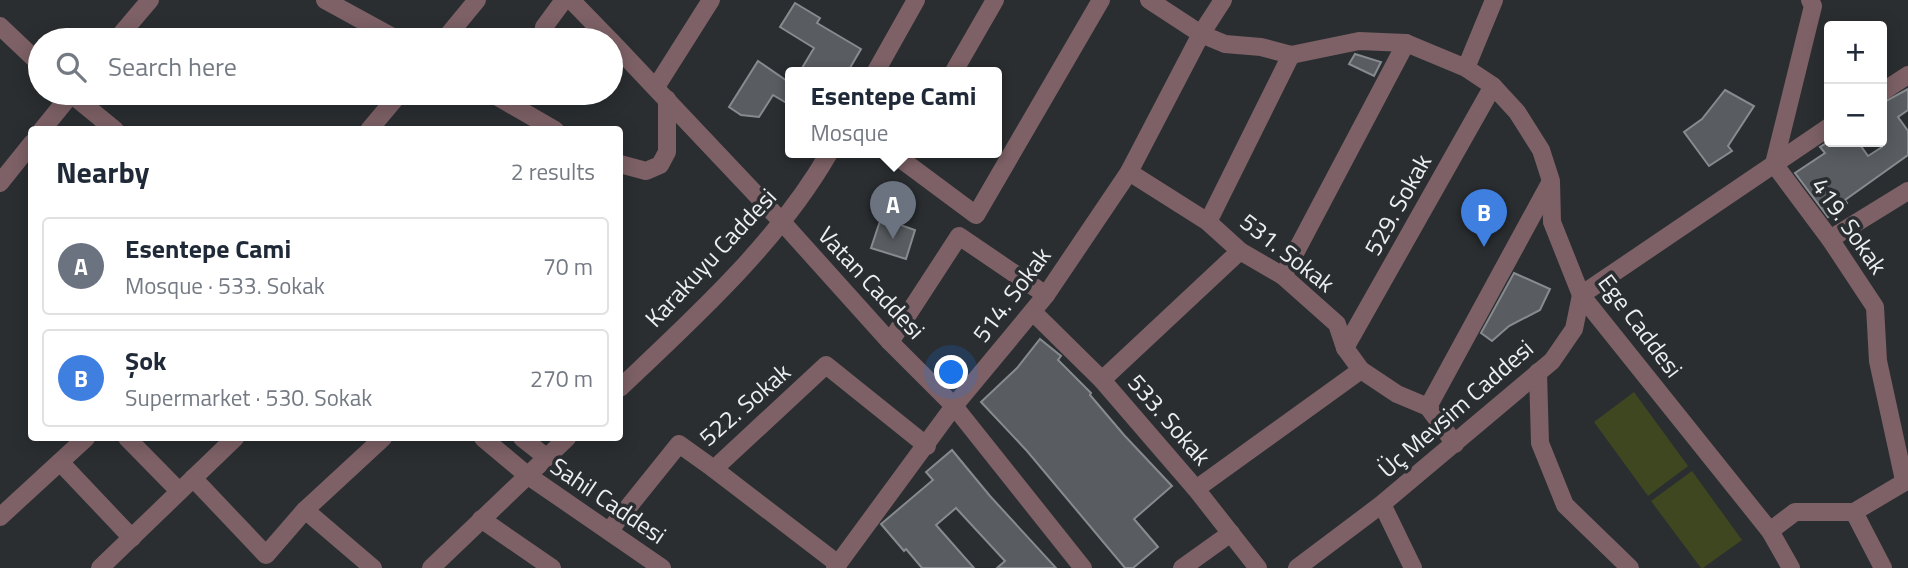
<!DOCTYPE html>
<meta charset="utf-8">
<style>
body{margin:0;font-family:"Titillium Web",sans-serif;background:#f6f6f7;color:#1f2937}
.controls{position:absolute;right:21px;top:21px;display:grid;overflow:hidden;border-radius:7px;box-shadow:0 4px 18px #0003}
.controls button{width:63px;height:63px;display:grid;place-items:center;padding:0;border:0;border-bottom:2px solid #e0e1e3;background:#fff;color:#1f2937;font:35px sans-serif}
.you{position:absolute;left:952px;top:373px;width:24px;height:24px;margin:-18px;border:5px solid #fff;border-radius:50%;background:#1a73e8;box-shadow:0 0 0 10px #1a73e833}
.badge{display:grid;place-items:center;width:46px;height:46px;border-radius:50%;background:#7f5d5d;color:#fff;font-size:23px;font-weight:700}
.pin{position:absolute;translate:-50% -58px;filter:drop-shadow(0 2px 4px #0008)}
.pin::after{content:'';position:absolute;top:37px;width:24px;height:21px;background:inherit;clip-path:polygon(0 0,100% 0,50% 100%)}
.popup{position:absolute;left:785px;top:67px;width:217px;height:91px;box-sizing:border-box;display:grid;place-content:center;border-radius:7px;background:#fff;filter:drop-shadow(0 2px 5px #0005);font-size:23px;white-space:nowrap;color:#747a83}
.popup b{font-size:26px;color:#1f2937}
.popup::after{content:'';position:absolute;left:50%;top:100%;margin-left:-14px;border:14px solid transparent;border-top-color:#fff}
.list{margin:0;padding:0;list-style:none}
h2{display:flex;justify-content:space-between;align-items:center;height:91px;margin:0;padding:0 28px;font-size:30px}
h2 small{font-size:23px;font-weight:400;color:#747a83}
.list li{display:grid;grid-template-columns:46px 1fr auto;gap:21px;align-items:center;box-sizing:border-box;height:98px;margin:0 14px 14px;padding:0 14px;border:2px solid #e0e1e3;border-radius:7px}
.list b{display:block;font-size:26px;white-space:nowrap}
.list p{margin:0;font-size:23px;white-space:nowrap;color:#747a83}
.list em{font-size:23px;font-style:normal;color:#747a83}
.icon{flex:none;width:38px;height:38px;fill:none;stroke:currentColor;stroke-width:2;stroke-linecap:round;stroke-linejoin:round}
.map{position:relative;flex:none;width:1908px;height:568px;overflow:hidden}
.search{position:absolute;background:#fff;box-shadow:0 4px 18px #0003;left:28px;top:28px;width:595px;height:77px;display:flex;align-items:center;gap:18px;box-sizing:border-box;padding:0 24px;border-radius:38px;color:#747a83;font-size:26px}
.panel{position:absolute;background:#fff;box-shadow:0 4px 18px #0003;left:28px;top:126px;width:595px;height:315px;border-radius:7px}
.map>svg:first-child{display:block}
</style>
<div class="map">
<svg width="1908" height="568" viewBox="0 0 1908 568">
<rect width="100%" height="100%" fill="#2a2e31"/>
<g fill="#3e471f">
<path d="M1634 392 1688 466 1648 496 1594 422Z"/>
<path d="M1692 471 1742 540 1703 568H1701L1651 501Z"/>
</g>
<g fill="#595d61" stroke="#878b8f" stroke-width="2">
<path d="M795 3 820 18 817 23 861 49 847 73H799L814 48 780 27Z"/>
<path d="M1355 54 1381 62 1374 76 1349 64Z"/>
<path d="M758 61 790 83V105L773 95 759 117 741 115 729 107Z"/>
<path d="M1908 89V110L1898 117 1908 131V155L1845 200 1847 203 1828 217 1795 173 1825 153 1820 147 1828 142H1858L1868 156 1882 147V103Z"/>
<path d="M1725 90 1754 106 1728 146 1732 151 1709 166 1684 132 1702 119Z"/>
<path d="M881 218 915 230 906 259 871 248Z"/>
<path d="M1514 273 1550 289 1540 310 1509 326 1492 341 1481 333Z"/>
<path d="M1040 339 1061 356 1058 360 1091 393 1090 395 1124 435 1172 486 1134 519 1158 547 1133 568H1125L1027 451 981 402 1017 368Z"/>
<path d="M952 450 990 496 1056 568H997L1005 561 956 508 936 525 974 568H922L906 549 904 551 881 524 933 480 926 472Z"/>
</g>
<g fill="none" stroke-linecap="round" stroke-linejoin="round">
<g stroke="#7d6166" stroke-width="18">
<path d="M325 0 398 40"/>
<path d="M571 0 610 40"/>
<path d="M1149 0 1201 34 1225 44 1261 47 1291 55 1359 41 1406 43 1466 68 1493 86 1517 112 1541 150 1551 181 1552 222 1581 295 1770 531 1791 568"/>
<path d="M1810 0 1813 6 1774 164 1830 239 1875 307 1878 361 1904 480"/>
<path d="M0 26 40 64"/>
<path d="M116 40 150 0"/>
<path d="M444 40 477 0"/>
<path d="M543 40 544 27 564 0"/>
<path d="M611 41 783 223 890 342 954 406 1083 568"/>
<path d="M1466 68 1494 0"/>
<path d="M875 73 916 0"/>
<path d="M953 73 995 0"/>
<path d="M656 87 711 0"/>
<path d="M1882 92 1908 75"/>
<path d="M70 93 115 130"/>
<path d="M491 93 555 130"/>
<path d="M42 130 72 93"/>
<path d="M369 130 400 93"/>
<path d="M906 153 902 160 976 215 1101 0"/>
<path d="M620 164 646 171 660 165 667 152V99"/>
<path d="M1129 172 1208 222 1240 251 1283 276 1337 324 1345 348 1361 370 1397 394 1428 407 1455 444"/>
<path d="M0 183 32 143"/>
<path d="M1208 222 1291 55"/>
<path d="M1830 239 1908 191"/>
<path d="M1283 276 1406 43"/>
<path d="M1033 312 1102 380 1196 489 1258 568"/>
<path d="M890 342 959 236 1046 295"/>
<path d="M1345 348 1493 86"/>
<path d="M1538 372 1540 443 1565 505 1630 568"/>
<path d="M1102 380 1240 251"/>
<path d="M620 388C694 318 778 242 829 153"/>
<path d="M1428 407 1550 183"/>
<path d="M127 438 179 491"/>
<path d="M483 438 527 475 662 568"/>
<path d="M522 438 546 457"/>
<path d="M60 462 132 538"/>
<path d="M714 469 838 564"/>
<path d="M193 478 266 555 305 510"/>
<path d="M1196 489 1361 370"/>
<path d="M1382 504 1413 568"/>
<path d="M1854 512 1883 568"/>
<path d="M0 517 86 438"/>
<path d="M481 519 552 568"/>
<path d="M609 531 679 444 714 469 826 365 927 446"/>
<path d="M1770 531 1795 512H1854L1908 480"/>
<path d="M100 568 235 438"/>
<path d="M373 568 305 510 383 438"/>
<path d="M431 568 567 438"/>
<path d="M835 568 954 406 1046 295 1129 172 1201 34 1223 0"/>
<path d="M1182 568 1231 533"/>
<path d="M1297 568 1382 504 1552 361 1574 329 1581 295 1829 127"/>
</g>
</g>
<g text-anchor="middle" stroke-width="7" stroke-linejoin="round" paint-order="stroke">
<g font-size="24" fill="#eceef0" stroke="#2a2e31">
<text transform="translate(1398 205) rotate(-61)" y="8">529. Sokak</text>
<text transform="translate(1849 226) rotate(55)" y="8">419. Sokak</text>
<text transform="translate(1287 253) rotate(38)" y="8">531. Sokak</text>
<text transform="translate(711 258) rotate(-47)" y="8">Karakuyu Caddesi</text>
<text transform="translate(871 283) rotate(47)" y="8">Vatan Caddesi</text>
<text transform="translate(1012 295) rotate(-53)" y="8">514. Sokak</text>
<text transform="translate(1640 326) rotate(53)" y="8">Ege Caddesi</text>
<text transform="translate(745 405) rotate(-41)" y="8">522. Sokak</text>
<text transform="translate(1456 409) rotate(-41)" y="8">Üç Mevsim Caddesi</text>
<text transform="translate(1169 420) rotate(49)" y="8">533. Sokak</text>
<text transform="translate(608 501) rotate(34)" y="8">Sahil Caddesi</text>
</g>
</g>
</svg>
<div class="controls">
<button>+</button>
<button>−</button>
</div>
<div class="you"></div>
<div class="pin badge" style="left:893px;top:239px;background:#6b7280">A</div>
<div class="popup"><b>Esentepe Cami</b>Mosque</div>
<div class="pin badge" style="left:1484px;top:247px;background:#3f7fe0">B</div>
<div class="search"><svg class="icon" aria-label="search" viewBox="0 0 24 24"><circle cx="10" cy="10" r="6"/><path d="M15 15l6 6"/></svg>Search here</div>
<section class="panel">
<h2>Nearby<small>2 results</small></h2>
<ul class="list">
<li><span class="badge" style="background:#6b7280">A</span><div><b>Esentepe Cami</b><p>Mosque · 533. Sokak</p></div><em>70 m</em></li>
<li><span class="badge" style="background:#3f7fe0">B</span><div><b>Şok</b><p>Supermarket · 530. Sokak</p></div><em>270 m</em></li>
</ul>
</section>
</div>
